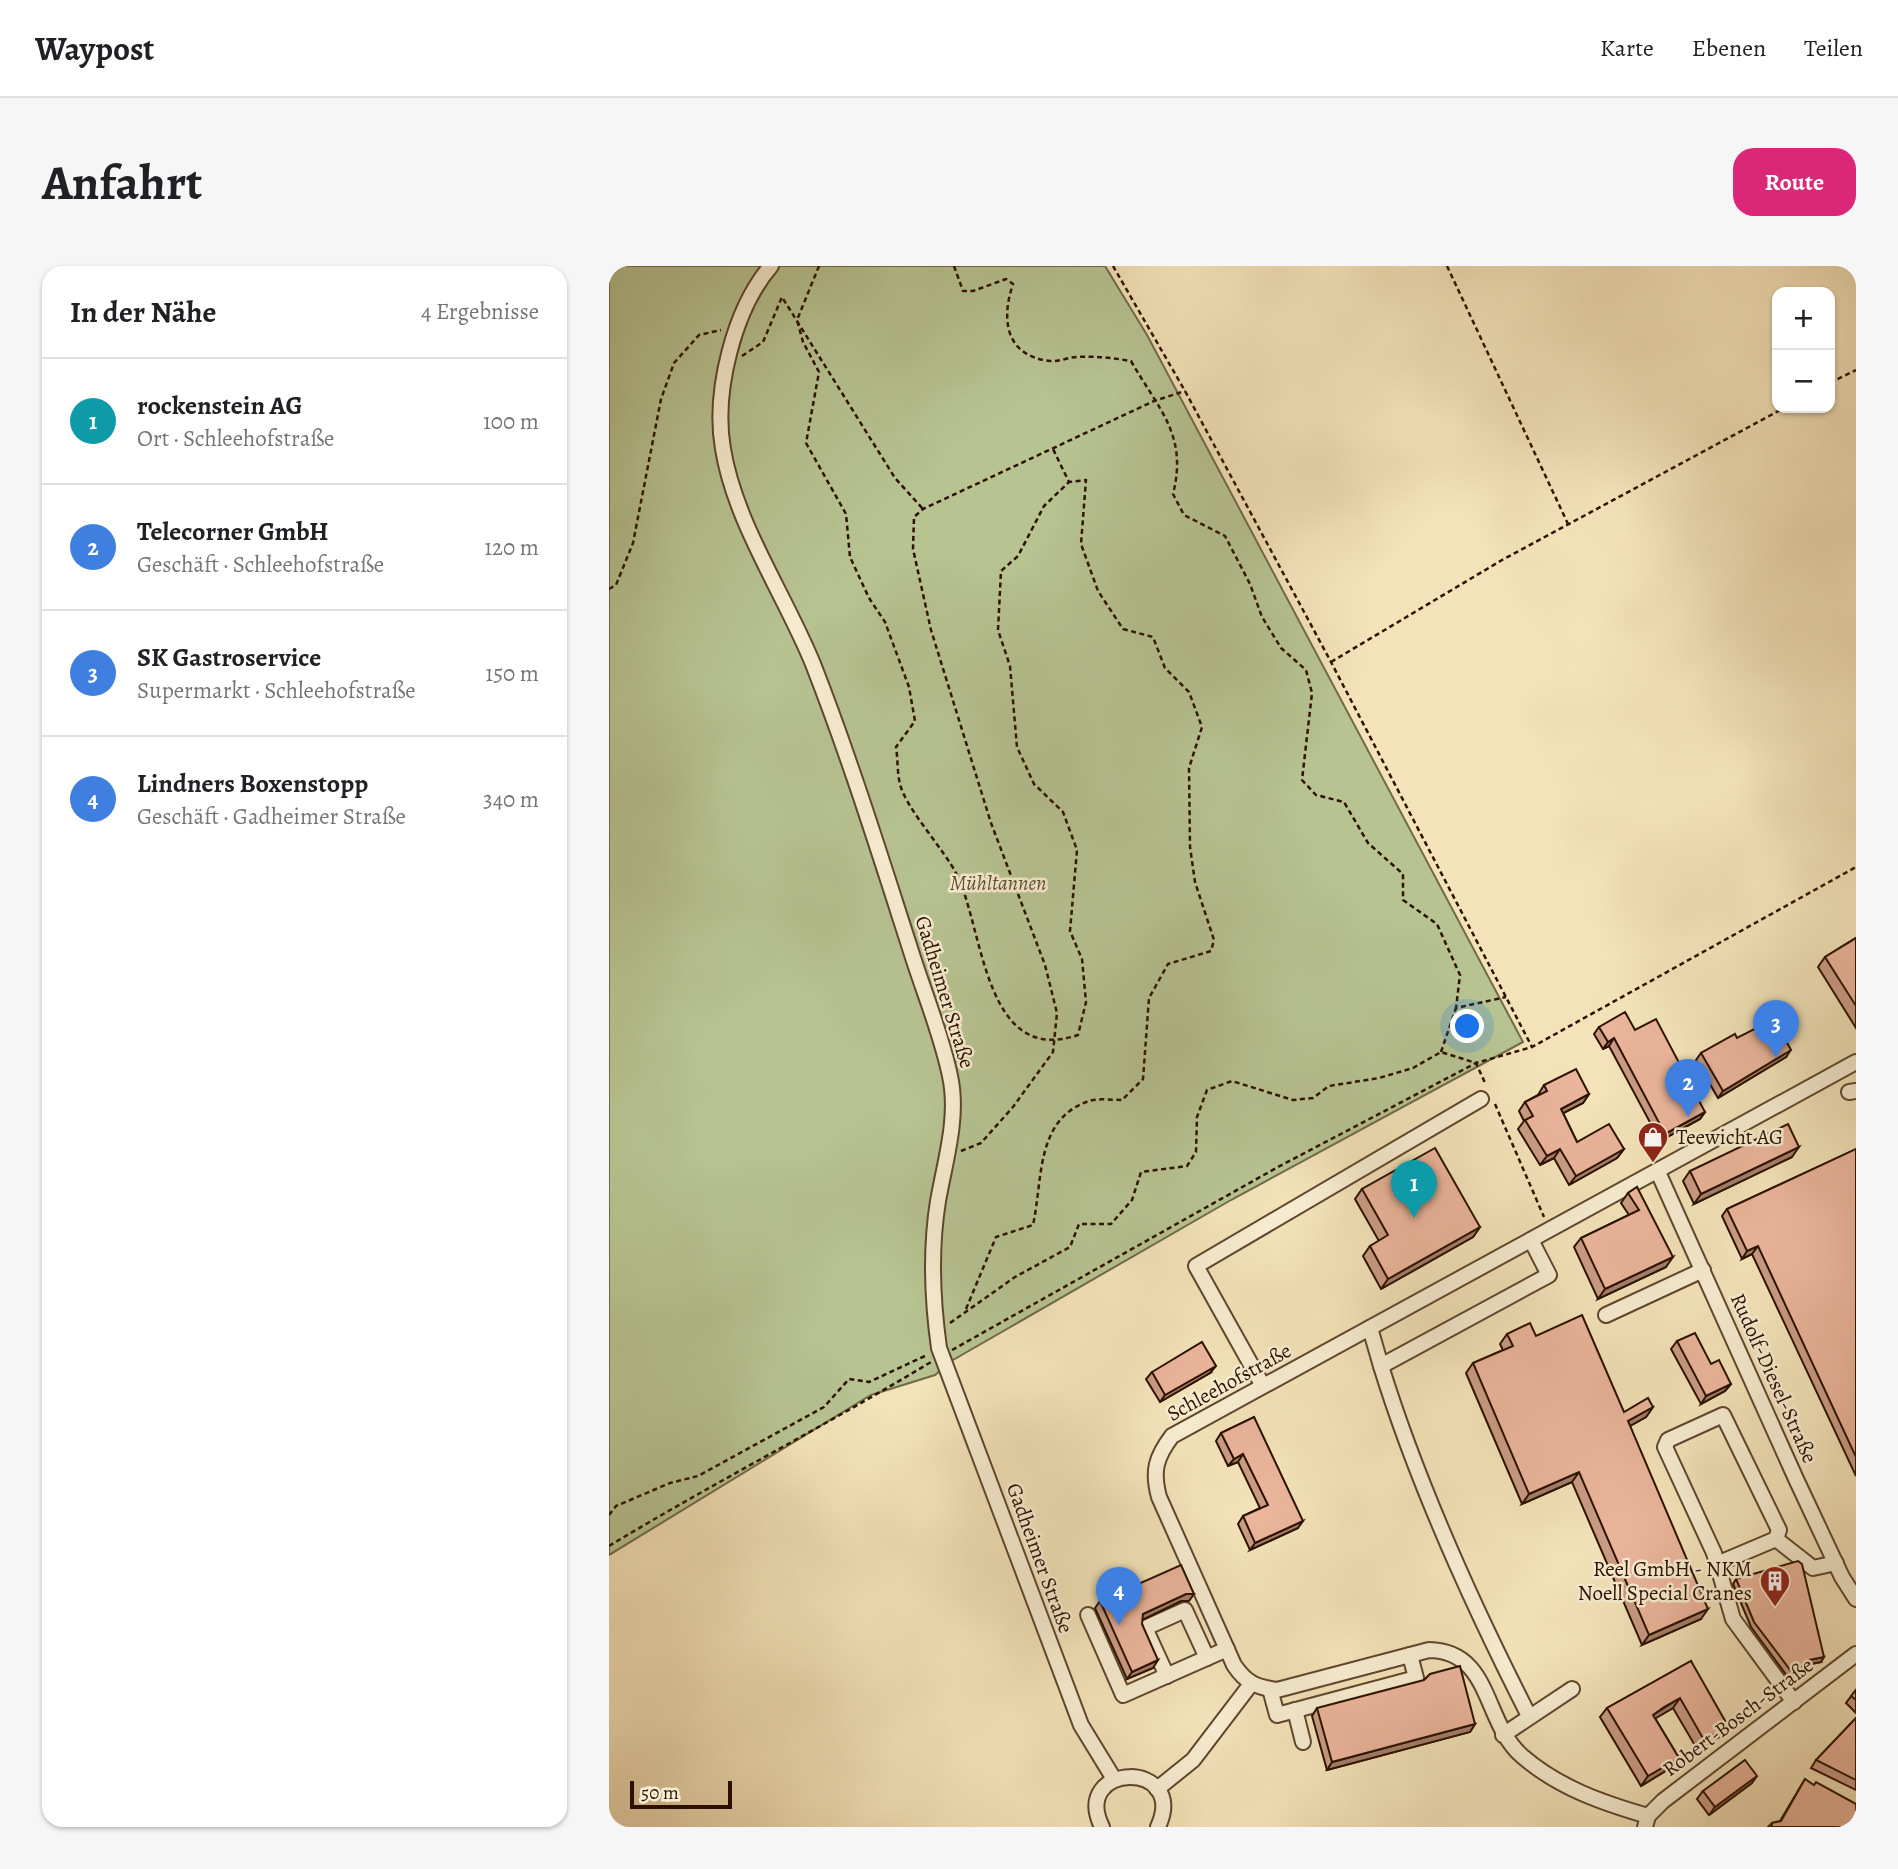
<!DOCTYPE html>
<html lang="de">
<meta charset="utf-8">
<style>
body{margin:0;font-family:Alegreya,serif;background:#f6f6f6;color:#202124}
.controls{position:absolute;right:21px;top:21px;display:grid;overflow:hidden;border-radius:14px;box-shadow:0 2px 5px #0004}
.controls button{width:63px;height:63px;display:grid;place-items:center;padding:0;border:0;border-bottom:2px solid #e0e0e0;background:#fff;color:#202124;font:35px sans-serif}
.scale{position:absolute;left:21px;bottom:18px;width:102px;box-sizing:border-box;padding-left:7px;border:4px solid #2c1100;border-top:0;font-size:19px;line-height:24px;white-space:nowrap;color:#2c1100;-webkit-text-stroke:5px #f8edd2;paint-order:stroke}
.you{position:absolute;left:859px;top:761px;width:24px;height:24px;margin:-18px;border:5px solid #fff;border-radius:50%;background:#1a73e8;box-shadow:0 0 0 10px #1a73e833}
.badge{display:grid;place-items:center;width:46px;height:46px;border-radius:50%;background:#db2777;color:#fff;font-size:23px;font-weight:700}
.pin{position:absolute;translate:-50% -58px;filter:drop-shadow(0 2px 4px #0008)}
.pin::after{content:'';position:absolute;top:37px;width:24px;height:21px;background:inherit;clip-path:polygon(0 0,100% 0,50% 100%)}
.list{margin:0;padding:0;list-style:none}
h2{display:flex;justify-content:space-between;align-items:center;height:91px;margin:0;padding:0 28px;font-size:30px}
h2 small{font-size:23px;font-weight:400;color:#757577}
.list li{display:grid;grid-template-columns:46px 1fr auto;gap:21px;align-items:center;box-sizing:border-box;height:126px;padding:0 28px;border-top:2px solid #e0e0e0}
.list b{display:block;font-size:26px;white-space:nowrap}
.list p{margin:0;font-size:23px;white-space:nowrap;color:#757577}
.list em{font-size:23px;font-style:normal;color:#757577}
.map{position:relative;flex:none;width:1247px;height:1561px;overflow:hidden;border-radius:21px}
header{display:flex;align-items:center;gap:42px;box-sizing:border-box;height:98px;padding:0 35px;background:#fff;border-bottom:2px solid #e0e0e0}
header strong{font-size:33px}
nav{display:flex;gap:38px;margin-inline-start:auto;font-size:24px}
.intro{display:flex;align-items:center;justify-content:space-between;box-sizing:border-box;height:168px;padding:0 42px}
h1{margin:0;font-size:49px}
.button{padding:18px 32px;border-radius:21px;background:#db2777;color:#fff;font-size:24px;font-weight:700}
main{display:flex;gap:42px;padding:0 42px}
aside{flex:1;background:#fff;border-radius:21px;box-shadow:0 2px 5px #0004}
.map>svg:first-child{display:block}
</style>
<header>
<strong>Waypost</strong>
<nav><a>Karte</a><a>Ebenen</a><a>Teilen</a></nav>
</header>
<div class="intro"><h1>Anfahrt</h1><a class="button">Route</a></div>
<main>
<aside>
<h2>In der Nähe<small>4 Ergebnisse</small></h2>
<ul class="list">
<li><span class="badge" style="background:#0f9aa8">1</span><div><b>rockenstein AG</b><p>Ort · Schleehofstraße</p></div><em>100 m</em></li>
<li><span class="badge" style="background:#3f7fe0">2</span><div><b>Telecorner GmbH</b><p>Geschäft · Schleehofstraße</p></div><em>120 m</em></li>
<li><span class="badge" style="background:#3f7fe0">3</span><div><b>SK Gastroservice</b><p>Supermarkt · Schleehofstraße</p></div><em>150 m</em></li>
<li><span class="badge" style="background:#3f7fe0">4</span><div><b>Lindners Boxenstopp</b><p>Geschäft · Gadheimer Straße</p></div><em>340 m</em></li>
</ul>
</aside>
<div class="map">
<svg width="1247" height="1561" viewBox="0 0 1247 1561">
<rect width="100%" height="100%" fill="#f4e3b9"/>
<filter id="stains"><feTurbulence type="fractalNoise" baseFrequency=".00286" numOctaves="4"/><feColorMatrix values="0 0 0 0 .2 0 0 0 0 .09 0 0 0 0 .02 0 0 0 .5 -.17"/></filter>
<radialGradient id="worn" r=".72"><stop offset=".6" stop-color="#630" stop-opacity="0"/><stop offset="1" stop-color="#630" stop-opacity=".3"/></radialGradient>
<path fill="#b7c492" stroke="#726a49" stroke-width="2" d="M0 0H496L538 69 914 776 622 934 344 1094 326 1109 262 1129 0 1289Z"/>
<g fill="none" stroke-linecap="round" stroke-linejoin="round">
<g stroke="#5e462e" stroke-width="18">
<g id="minor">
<path d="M162 0C125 43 104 126 114 183 126 257 176 329 204 398 240 490 270 586 300 679 313 722 332 766 341 810 350 851 336 895 329 935 321 985 323 1032 330 1082L472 1459 505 1513"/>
<path d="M1240 826 1247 825"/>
<path d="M1049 906 1187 1213 1233 1311 1247 1333"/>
<path d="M997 1049 1094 1004"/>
<path d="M761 1062 772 1100 940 1009 922 974"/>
<path d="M772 1100C809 1220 863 1338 920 1450"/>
<path d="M654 1120 587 1000 872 833"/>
<path d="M1167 1273 1204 1302 1227 1297"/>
<path d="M1108 1298 1167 1273 1170 1264 1114 1149 1059 1174 1056 1181 1105 1287 1124 1353 1185 1436"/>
<path d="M479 1349 514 1429 618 1383"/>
<path d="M558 1410 536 1362 576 1344 598 1392"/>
<path d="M661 1423 668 1449 807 1412 801 1389"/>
<path d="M686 1444 694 1476"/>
<path d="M894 1469 963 1423"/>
<path d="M548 1523 584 1494 642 1418"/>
<path d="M1039 1550C994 1537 950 1522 913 1490 874 1456 883 1385 820 1384L668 1424C647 1421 637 1417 625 1399L550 1231C543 1205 547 1191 563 1170L1247 796"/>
<path d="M493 1561C461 1496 580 1493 549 1561"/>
<path d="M1036 1561 1039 1550 1054 1535 1247 1388"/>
</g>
</g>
<g stroke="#2c1100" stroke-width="2.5" stroke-dasharray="5 3.5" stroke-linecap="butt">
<path d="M210 0 188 54 194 76 210 106 197 177 237 248 241 291 260 332 276 356 300 421 306 455 287 481C289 493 288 506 291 518 297 543 335 583 348 609 375 664 375 801 469 769L477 736 473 693 461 665 468 584 454 546 425 518 408 481 401 400 389 364 392 305 409 290 435 240 460 216 444 183"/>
<path d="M345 0 354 25H364L397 13 404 18C392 53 396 90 441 95 450 96 460 91 468 91 487 90 504 92 522 95 550 144 579 169 564 228L575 249 616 270 641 318 653 351 672 382 697 404 703 427 693 514 707 529 735 536 759 577 794 608V634L828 658 851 709 847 742 897 731"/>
<path d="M504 0 576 125 722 396 923 781"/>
<path d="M838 0 959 258"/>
<path d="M133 90 154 76 173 31 286 212 314 243"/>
<path d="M1221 117 1247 104"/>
<path d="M0 323 7 319 24 277 52 133 65 97 90 69 112 64"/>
<path d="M722 396 893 294 1175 142"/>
<path d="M832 786 847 742"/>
<path d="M886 838 935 951"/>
<path d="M352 885 372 877 404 841 444 786 448 747 436 699 382 557 322 364 304 283 305 251 314 243 545 135 576 125"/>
<path d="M357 1043 387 971 424 959C434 914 426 853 480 835 489 832 503 834 513 834L534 813 540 732 559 698 602 685 605 674 586 616 581 581 580 502 593 461 580 426 556 402 544 371 514 363 489 325 472 278 477 214 460 216"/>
<path d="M341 1057 406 1011 461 981 470 958H502L523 934 532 906 578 900 587 886 588 851 598 824 623 815 684 834 704 832 720 820 770 812 804 802 832 786 867 797 877 819"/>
<path d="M343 1084 669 901 867 797 923 781 1247 601"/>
<path d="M0 1249 7 1240 61 1217 89 1210 215 1141 240 1113 260 1116 318 1089"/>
<path d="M0 1280C106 1216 216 1160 322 1096"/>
</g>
<use href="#minor" stroke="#f8edd2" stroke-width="14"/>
</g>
<g fill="#ca9c85" stroke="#2c1100" stroke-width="2">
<path d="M1247 672V762L1209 701 1216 691Z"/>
<path d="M990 761 1026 764 1096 846 1091 853 1051 875 1000 780 994 783 985 768Z"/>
<path d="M1128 772 1177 791 1109 832 1087 794 1092 787Z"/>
<path d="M935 819 980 828 974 837 954 847 968 876 1015 883 1008 892 960 919 945 892 931 899 909 863 915 855 910 845 916 836 929 829Z"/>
<path d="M1247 883V1210L1143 988 1133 993 1113 950 1118 943Z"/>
<path d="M1183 891 1085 938 1074 915 1081 905Z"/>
<path d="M1028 921 1057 1001 989 1033 965 981 972 972 1020 949 1012 937 1019 927Z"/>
<path d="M753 923 871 961 864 971 772 1023 754 990 761 980 770 975 746 933Z"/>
<path d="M898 1068 927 1070 1015 1146 1044 1141 1037 1151 1021 1160 1092 1353 1033 1379 963 1216 913 1238 857 1107 864 1097 894 1084 891 1078Z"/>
<path d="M1068 1075 1102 1098 1122 1118 1116 1125 1092 1138 1062 1083Z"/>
<path d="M543 1106 601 1107 551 1136 537 1113Z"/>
<path d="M645 1151 689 1262 641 1284 629 1258 634 1250 651 1242 629 1196 619 1200 607 1175 612 1167Z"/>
<path d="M1127 1313 1212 1396 1196 1399 1181 1414 1142 1361 1124 1318Z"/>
<path d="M491 1335H580H572L533 1354V1358L544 1402 518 1413 486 1342Z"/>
<path d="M1082 1395 1112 1470 1088 1483 1064 1442 1046 1452 1070 1492 1063 1501 1032 1520 991 1451 998 1442Z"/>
<path d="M1247 1424V1447L1237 1437Z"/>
<path d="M708 1442 866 1458 861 1466 718 1504 703 1450Z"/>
<path d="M1247 1452V1524L1202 1502 1207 1494Z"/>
<path d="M1196 1513 1247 1561H1159L1163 1557 1171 1555Z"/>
<path d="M1143 1517 1100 1549 1088 1533 1094 1525Z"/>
</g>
<g fill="#a47f6c" stroke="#2c1100" stroke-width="2">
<path d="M1005 772 1000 780 994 783 999 776Z"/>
<path d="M1182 784 1177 791 1109 832 1114 825Z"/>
<path d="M980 828 974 837 945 852 952 843Z"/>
<path d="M1096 846 1091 853 1051 875 1056 868Z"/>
<path d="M1190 881 1183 891 1085 938 1092 928Z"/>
<path d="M951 883 945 892 931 899 938 890Z"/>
<path d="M1015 883 1008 892 960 919 967 910Z"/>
<path d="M871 961 864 971 772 1023 779 1013Z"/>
<path d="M1149 980 1143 988 1133 993 1138 985Z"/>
<path d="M1064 991 1057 1001 989 1033 996 1023Z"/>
<path d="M607 1100 601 1107 551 1136 556 1129Z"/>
<path d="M1122 1118 1116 1125 1092 1138 1097 1130Z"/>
<path d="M1044 1141 1037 1151 1012 1165 1019 1155Z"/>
<path d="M634 1188 629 1196 619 1200 625 1193Z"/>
<path d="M970 1206 963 1216 913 1238 920 1228Z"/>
<path d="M694 1255 689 1262 641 1284 646 1277Z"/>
<path d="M577 1328H585L580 1335H572L529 1356 534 1348Z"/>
<path d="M1099 1343 1092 1353 1033 1379 1040 1369Z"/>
<path d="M1215 1391 1212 1396 1196 1399 1181 1414 1200 1394Z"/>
<path d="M549 1394 544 1402 518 1413 523 1406Z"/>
<path d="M1071 1432 1064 1442 1037 1458 1044 1449Z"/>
<path d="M866 1458 861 1466 718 1504 723 1496Z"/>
<path d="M1119 1460 1112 1470 1088 1483 1095 1474Z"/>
<path d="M1070 1492 1063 1501 1032 1520 1039 1510Z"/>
<path d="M1148 1510 1143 1517 1100 1549 1106 1541Z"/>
</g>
<g fill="#ebb59b" stroke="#2c1100" stroke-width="2">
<path d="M1247 672V740L1216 691Z"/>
<path d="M1016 746 1026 764 1047 753 1096 846 1056 868 1005 772 999 776 990 761Z"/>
<path d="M1165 753 1182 784 1114 825 1092 787 1126 768 1128 772Z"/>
<path d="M967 803 980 828 952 843 968 876 1000 858 1015 883 967 910 951 883 938 890 916 854 924 850 916 836 938 825 935 819Z"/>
<path d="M1179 858 1190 881 1092 928 1081 905Z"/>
<path d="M826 882 871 961 779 1013 761 980 779 969 753 923Z"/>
<path d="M1247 883V1191L1149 980 1138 985 1118 943Z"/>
<path d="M1028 921 1064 991 996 1023 972 972 1030 944 1019 927Z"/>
<path d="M973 1049 1015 1146 1039 1132 1044 1141 1019 1155 1099 1343 1040 1369 970 1206 920 1228 864 1097 904 1080 898 1068 921 1057 927 1070Z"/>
<path d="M1086 1067 1102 1098 1110 1094 1122 1118 1097 1130 1068 1075Z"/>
<path d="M593 1076 607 1100 556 1129 543 1106Z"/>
<path d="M645 1151 694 1255 646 1277 634 1250 659 1239 634 1188 625 1193 612 1167Z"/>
<path d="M1189 1295 1193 1298 1215 1391 1200 1394 1185 1409 1145 1356 1127 1313Z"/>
<path d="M572 1299 585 1328H577L534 1348 533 1358 549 1394 523 1406 491 1335Z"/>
<path d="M1082 1395 1119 1460 1095 1474 1071 1432 1055 1441 1044 1449 1070 1492 1039 1510 998 1442Z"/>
<path d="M851 1400 866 1458 723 1496 708 1442 815 1414 821 1408Z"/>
<path d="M1247 1424V1434L1242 1430Z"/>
<path d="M1247 1452V1514L1207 1494Z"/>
<path d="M1136 1494 1148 1510 1106 1541 1094 1525Z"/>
<path d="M1196 1513 1205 1519 1207 1516 1247 1538V1561H1163V1557L1172 1555Z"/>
</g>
<defs>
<g id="shop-pin" transform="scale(1.575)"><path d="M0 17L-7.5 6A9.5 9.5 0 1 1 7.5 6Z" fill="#8f2418" stroke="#f8edd2"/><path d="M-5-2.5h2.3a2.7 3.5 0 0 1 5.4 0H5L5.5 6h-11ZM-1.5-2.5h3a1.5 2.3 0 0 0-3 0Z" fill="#fff"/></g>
<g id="building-pin" transform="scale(1.575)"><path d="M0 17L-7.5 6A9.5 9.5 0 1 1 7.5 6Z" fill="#8f2418" stroke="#f8edd2"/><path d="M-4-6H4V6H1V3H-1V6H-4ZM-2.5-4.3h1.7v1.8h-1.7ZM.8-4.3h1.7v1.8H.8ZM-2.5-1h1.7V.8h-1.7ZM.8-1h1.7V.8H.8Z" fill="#fff"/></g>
</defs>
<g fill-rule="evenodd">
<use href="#shop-pin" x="1044" y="871"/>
<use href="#building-pin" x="1166" y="1315"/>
</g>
<g text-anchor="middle" stroke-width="5" stroke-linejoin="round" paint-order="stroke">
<g font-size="21" font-style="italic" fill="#5d5033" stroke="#f8edd2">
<text x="389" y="624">Mühltannen</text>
</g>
<g font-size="21" fill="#2c1100" stroke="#f8edd2">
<text transform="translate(336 726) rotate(73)" y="7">Gadheimer Straße</text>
<text transform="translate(1165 1112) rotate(66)" y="7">Rudolf-Diesel-Straße</text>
<text transform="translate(620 1116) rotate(-29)" y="7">Schleehofstraße</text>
<text transform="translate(431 1292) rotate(70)" y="7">Gadheimer Straße</text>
<text transform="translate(1129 1451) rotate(-37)" y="7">Robert-Bosch-Straße</text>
</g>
<g font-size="21" fill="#2c1100" stroke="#f8edd2" text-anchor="start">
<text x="1067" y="878">Teewicht AG</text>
<text x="1143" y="1310" text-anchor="end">Reel GmbH - NKM<tspan x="1143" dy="24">Noell Special Cranes</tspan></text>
</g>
</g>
<rect width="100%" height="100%" filter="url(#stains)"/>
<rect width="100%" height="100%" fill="url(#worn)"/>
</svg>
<div class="controls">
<button>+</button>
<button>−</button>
</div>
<div class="scale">50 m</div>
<div class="you"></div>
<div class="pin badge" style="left:805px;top:952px;background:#0f9aa8">1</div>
<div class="pin badge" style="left:1079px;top:851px;background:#3f7fe0">2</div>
<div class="pin badge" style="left:1167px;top:792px;background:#3f7fe0">3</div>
<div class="pin badge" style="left:510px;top:1359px;background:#3f7fe0">4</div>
</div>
</main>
